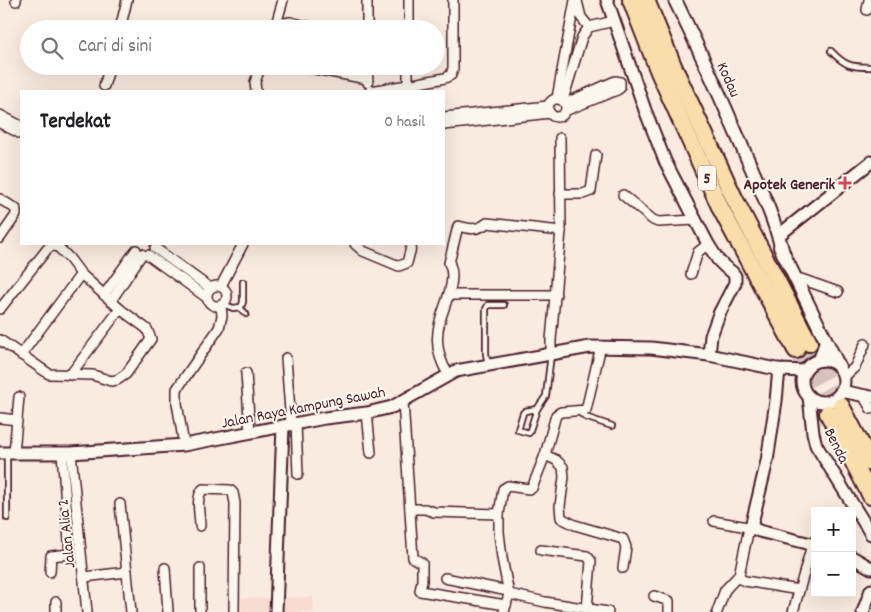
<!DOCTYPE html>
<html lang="id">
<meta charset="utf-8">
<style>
body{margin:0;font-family:Dekko,sans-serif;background:#f2f2f2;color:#202124}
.controls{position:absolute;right:15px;bottom:15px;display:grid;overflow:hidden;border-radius:0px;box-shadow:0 5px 20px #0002}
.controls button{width:45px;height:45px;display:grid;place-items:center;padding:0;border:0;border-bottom:1px solid #e0e0e0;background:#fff;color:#202124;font:25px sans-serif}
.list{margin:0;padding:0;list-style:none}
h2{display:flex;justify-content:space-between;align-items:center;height:65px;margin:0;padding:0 20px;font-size:21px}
h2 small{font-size:16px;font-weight:400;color:#757577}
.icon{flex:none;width:28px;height:28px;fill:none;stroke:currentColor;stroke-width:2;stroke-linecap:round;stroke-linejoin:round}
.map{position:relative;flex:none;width:871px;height:612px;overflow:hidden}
.search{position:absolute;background:#fff;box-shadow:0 5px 20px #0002;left:20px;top:20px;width:425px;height:55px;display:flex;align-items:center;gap:12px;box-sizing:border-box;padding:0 18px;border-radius:28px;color:#757577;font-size:19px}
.panel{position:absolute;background:#fff;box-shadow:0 5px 20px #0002;left:20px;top:90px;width:425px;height:155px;border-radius:0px}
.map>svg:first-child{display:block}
</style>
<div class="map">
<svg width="871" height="612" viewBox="0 0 871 612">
<rect width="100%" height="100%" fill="#faebe0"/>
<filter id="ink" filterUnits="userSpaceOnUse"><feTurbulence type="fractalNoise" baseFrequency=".02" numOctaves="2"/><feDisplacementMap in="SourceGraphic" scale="10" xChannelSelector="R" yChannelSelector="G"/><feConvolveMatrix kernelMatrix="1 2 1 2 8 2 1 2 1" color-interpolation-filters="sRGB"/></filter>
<g filter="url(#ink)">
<path fill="#f8dcd2" d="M313 597 314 612H241V598Z"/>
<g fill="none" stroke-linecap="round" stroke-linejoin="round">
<g stroke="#d7c2bc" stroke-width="16" stroke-dasharray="16 8" stroke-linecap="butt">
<path d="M809 343 841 406"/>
<path d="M796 350 828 413"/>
</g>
<g stroke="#4a1f2b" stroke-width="8">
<g id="service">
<path d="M831 51C845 66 851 67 871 67"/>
<path d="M223 304 233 308 241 307 243 302V282"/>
<path d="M240 308 246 314"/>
<path d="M488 364 486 354V309L488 305H504"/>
<path d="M537 409 525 411 523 413 518 430 529 433 537 409 546 396 551 354"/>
<path d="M578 411 585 417 612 426"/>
<path d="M7 454V518"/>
</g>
</g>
<g stroke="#4a1f2b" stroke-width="12">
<g id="minor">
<path d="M16 1V0"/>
<path d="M577 1 581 17 589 27"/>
<path d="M867 10 869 0"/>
<path d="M275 28 283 0"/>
<path d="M120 29 127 0"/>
<path d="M277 29 279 24 290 22 320 29"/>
<path d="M367 29V0"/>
<path d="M409 29V0"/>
<path d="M299 66 367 79"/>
<path d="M367 66 368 83"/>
<path d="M408 85 445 78 451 75 453 68V0"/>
<path d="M104 86 110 66"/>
<path d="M256 91 255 82 261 66"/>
<path d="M370 91 408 85V66"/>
<path d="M557 98 575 0"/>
<circle cx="557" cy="108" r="9"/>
<path d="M563 100 582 37 589 27 614 21"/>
<path d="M566 103 615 81 620 82V88L617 90 567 110"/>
<path d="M0 115 21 126"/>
<path d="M444 117 548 106"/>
<path d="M0 123 21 134"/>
<path d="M444 125 550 113"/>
<path d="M560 194H583L591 191 596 155"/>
<path d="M623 195 653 220 658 222 696 220"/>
<path d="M0 199 16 209V215L0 238"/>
<path d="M355 244 363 251 399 266 407 263 412 244"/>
<path d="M155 248 210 288"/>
<path d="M148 255 206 297"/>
<path d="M691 274 698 252 708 244"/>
<path d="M796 279H801L838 292"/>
<circle cx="217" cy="296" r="10"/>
<path d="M221 286 243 244"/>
<path d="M104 295 136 250"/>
<path d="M449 295H556"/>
<path d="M111 301 142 254"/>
<path d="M0 309 48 248 56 245 69 258 81 274 120 309 147 329 151 339 126 374 117 380 111 381 93 375 49 374 0 340"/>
<path d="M551 353V340L561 231 560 138"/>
<path d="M21 355 81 274"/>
<path d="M286 358 291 424"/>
<path d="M246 373 250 433"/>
<path d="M448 374C438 358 435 339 440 321 444 305 458 279 449 263L458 226C469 229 477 231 487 223L561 231"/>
<path d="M70 375 120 309"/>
<path d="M844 377 855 367 865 344"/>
<path d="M863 395 871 409"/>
<path d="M403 401 413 558 422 563V581L420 591 506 605"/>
<path d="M367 413 371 453"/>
<path d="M0 418 17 420"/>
<path d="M296 423 298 474"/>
<path d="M184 445 177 403V389L219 328 222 316 221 305"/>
<path d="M14 453 19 397"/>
<path d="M71 453 87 612"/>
<path d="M545 455 556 460 563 467 564 477 560 506 561 518 575 525 623 539 626 547 623 568"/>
<path d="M120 504 131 612"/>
<path d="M410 509H425L434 512 499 514"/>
<path d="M714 521 753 528"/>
<path d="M200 526C200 515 195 498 203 489L230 490 233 493 235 503 234 612"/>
<path d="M541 550 587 556 591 561 587 609"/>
<path d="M165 568 168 612"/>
<path d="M200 568V612"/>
<path d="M50 572 51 556 70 554 62 453"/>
<path d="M739 575 740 579 745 581 799 590"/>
<path d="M739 575 749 528"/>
<path d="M84 577 127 572"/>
<path d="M445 578 508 591"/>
<path d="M509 594 545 602 608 612"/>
<path d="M654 596 669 601V612"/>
<path d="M56 602V612"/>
<path d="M504 612 509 594 502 558 499 532V514L503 489 508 486 529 489 532 488 545 455 556 415 561 412 586 410 601 346"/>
<path d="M717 612 725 590 739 575"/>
<path d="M793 612 812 545"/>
</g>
</g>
<g stroke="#4a1f2b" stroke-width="15">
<g id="tertiary">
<path d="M607 0 645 110 665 161 708 244 718 260 725 267 732 272 735 276V283L719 314 711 336 709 355"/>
<path d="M779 235 871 162"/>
<circle cx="823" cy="381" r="21"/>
<path d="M779 369 776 401 767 461 752 523 753 528 759 531 815 545"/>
<path d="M841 391 871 397"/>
<path d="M809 397 813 433 816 445 871 534"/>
<path d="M0 453H71L184 445 325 418 367 413 392 407 456 371 590 347 651 348 709 355 781 370 804 371"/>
<path d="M852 557 871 568"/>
<path d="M276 612 283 426"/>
<path d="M863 612 871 590"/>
</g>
</g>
<g stroke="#4a1f2b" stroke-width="16">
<g id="secondary">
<path d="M675 0C699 49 722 99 743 149 758 183 774 217 783 253"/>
<path d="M780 247 839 367"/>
<path d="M820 360 826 342"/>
</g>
</g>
<g stroke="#4a1f2b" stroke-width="20">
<g id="motorway">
<path d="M631 0 659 72 721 209 796 350"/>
<path d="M646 0 674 68 735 200 809 343"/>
<path d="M841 406 871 463"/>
<path d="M828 413 871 496"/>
</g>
</g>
<use href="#service" stroke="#fbf7ec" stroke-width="4.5"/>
<use href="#minor" stroke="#fbf7ec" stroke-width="9"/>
<use href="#tertiary" stroke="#fbf7ec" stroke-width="11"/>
<use href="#secondary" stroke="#fbf7ec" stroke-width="12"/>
<use href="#motorway" stroke="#f9deab" stroke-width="16"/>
</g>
</g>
<path fill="#d1495b" stroke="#fbf7ec" stroke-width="2" d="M842.5 175.5h5v5h5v5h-5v5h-5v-5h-5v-5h5z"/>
<g text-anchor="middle" stroke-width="4" stroke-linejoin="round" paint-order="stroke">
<rect fill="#fbf7ec" stroke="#7f6065" stroke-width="1" x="698" y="165.5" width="18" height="25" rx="4"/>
<g font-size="15" font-weight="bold" fill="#4a1f2b">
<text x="707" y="183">5</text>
</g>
<g font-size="16" fill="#4a1f2b" stroke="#fbf7ec">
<text transform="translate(730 79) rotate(66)" y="6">Kodau</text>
<text transform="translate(303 406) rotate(-11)" y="6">Jalan Raya Kampung Sawah</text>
<text transform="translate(838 445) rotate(64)" y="6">Benda</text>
<text transform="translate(65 534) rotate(-96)" y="6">Jalan Alia 2</text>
</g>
<g font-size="16" font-weight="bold" fill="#4a1f2b" stroke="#fbf7ec" text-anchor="end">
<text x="835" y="189">Apotek Generik</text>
</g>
</g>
</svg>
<div class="controls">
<button>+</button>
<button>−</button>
</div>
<div class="search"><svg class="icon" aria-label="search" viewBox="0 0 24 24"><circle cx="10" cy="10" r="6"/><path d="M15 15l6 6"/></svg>Cari di sini</div>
<section class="panel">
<h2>Terdekat<small>0 hasil</small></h2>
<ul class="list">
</ul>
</section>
</div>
